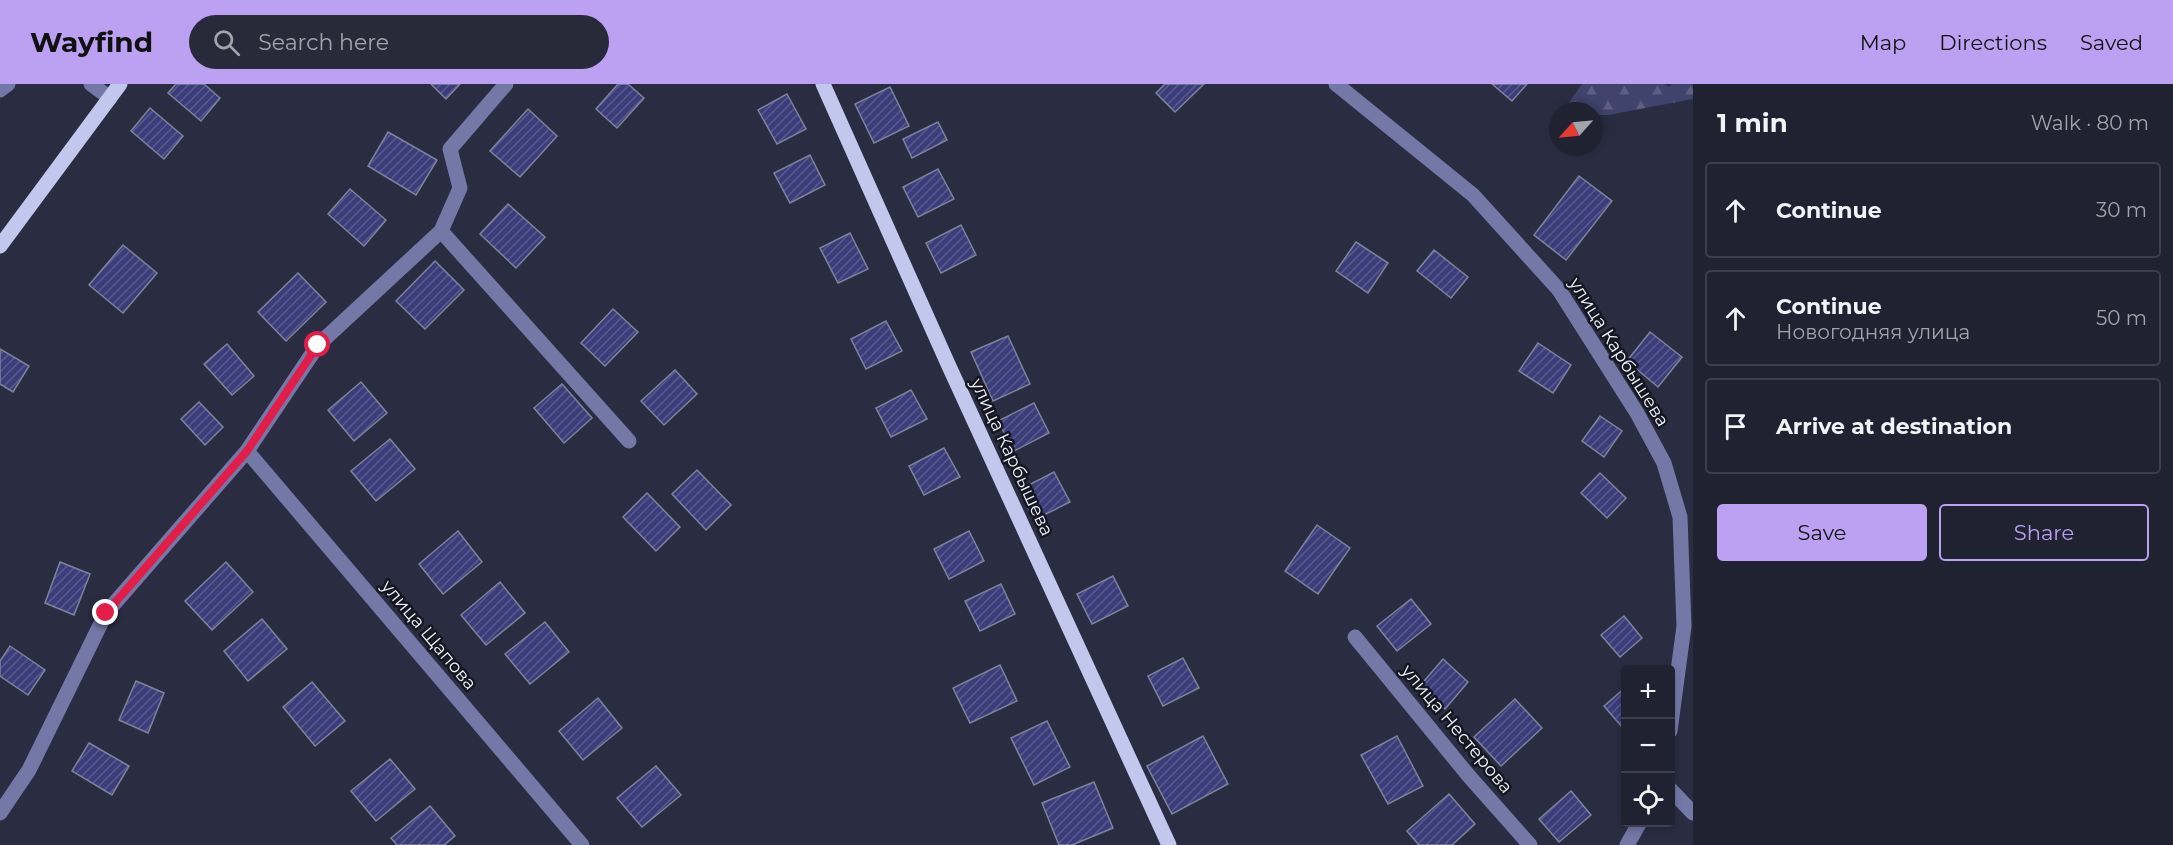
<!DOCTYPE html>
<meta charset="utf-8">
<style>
body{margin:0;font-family:Montserrat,sans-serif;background:#282a3a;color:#f1f3f6}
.controls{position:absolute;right:18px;bottom:18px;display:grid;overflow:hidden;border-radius:6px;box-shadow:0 3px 9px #0003}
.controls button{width:54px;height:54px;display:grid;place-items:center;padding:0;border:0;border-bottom:2px solid #3d3f4d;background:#202232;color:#f1f3f6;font:30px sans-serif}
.compass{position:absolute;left:1549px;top:18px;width:54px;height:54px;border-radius:50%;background:#202232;box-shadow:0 3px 9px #0003;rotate:243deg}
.stop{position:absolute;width:18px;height:18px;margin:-14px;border:4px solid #e11d48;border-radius:50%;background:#fff}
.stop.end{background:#e11d48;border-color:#fff;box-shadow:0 2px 6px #0008}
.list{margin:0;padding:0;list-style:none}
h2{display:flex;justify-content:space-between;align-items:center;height:78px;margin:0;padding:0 24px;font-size:26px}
h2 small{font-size:20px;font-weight:400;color:#a2a4ac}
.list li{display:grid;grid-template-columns:39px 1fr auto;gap:18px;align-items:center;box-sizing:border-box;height:96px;margin:0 12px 12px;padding:0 12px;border:2px solid #3d3f4d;border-radius:6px}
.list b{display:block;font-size:22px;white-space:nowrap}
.list p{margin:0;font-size:20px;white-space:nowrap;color:#a2a4ac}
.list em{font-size:20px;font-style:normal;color:#a2a4ac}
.actions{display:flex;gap:12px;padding:18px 24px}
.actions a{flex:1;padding:14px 0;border:2px solid #bca0f2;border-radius:6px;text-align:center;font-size:21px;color:#bca0f2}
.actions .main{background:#bca0f2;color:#111}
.icon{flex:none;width:33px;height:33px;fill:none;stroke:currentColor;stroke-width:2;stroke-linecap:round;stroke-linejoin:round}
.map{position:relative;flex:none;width:1693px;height:761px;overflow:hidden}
header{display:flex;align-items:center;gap:36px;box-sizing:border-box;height:84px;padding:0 30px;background:#bca0f2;color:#111}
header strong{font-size:28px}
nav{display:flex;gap:33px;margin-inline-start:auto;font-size:21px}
.search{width:420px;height:54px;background:#282a3a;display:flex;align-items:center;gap:15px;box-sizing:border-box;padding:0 21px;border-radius:33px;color:#a2a4ac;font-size:22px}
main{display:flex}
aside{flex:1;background:#202232}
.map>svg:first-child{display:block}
</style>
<header>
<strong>Wayfind</strong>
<div class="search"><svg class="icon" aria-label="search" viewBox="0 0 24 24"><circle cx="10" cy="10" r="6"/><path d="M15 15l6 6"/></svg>Search here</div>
<nav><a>Map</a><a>Directions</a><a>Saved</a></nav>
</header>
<main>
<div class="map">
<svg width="1693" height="761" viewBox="0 0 1693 761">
<defs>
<pattern id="forest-firs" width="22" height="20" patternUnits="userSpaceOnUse" patternTransform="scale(1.5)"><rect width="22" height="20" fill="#40436b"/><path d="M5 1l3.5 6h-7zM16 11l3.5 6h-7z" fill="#5c5f81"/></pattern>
<pattern id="building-hatch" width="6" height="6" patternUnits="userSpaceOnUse" patternTransform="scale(1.5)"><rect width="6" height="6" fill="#3b3d7a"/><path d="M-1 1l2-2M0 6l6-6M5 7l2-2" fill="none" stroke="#585a8e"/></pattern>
</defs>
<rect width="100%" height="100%" fill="#2a2d42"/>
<path fill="url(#forest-firs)" d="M1582 0H1665L1669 3 1672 0H1693V15L1608 31H1594V27H1563Z"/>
<g fill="url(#building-hatch)" stroke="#7e829b" stroke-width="1.5">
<path d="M176 0H204L220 14 201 37 168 9Z"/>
<path d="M431 0H460L446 15Z"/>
<path d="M618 0H628L644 14 617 44 596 25Z"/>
<path d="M1165 0H1204L1175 28 1156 9Z"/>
<path d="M1492 0H1527L1512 17Z"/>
<path d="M890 3 909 42 874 59 855 20Z"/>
<path d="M787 10 806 45 777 60 758 26Z"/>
<path d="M150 24 183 52 164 75 131 47Z"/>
<path d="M528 25 557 52 520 93 490 67Z"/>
<path d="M938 38 947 56 912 74 903 55Z"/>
<path d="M388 48 437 76 416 111 368 82Z"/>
<path d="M810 71 825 101 790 119 774 89Z"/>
<path d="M938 85 954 115 918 133 903 103Z"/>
<path d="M1579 92 1612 117 1566 176 1534 151Z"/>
<path d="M350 105 386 136 364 162 328 130Z"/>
<path d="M508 120 545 153 516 184 480 150Z"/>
<path d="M961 141 976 171 941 189 926 159Z"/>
<path d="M850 149 868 185 838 199 820 164Z"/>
<path d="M1356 158 1388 179 1368 209 1336 187Z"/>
<path d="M123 161 157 189 123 229 89 201Z"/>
<path d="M1434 166 1468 193 1451 214 1417 187Z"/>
<path d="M435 177 464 206 425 245 396 217Z"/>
<path d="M298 189 326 218 286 257 258 228Z"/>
<path d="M613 225 638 248 605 282 581 259Z"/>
<path d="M886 237 902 267 866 285 851 255Z"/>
<path d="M1650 248 1682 273 1658 303 1627 277Z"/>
<path d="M1008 252 1030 300 993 317 971 268Z"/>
<path d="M1538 259 1571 281 1553 309 1519 287Z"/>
<path d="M227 260 254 292 232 311 204 280Z"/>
<path d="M0 265 29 282 13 308 0 300Z"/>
<path d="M675 286 697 310 664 341 641 317Z"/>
<path d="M361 298 387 329 354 357 328 326Z"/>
<path d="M562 300 592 334 564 359 534 324Z"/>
<path d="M911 306 927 335 891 353 876 324Z"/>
<path d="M199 318 223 343 205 361 181 335Z"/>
<path d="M1034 319 1049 349 1014 367 998 337Z"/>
<path d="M1600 332 1622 347 1604 373 1582 357Z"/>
<path d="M390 355 415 385 376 417 351 387Z"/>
<path d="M944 364 960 393 924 411 909 382Z"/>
<path d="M697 386 731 421 706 446 672 410Z"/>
<path d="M1054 388 1070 418 1034 436 1019 406Z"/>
<path d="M1600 389 1626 414 1607 434 1581 409Z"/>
<path d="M647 409 680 443 656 467 623 433Z"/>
<path d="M1317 441 1350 464 1318 510 1285 487Z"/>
<path d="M458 447 482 478 443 510 419 480Z"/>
<path d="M969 447 984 477 949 495 934 465Z"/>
<path d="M60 478 90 490 74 531 45 519Z"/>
<path d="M226 478 253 508 212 546 185 517Z"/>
<path d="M1113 492 1128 522 1092 540 1077 510Z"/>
<path d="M500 498 525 529 486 561 461 531Z"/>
<path d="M1001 500 1015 530 980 547 965 517Z"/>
<path d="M1411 515 1431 540 1397 567 1377 542Z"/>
<path d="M1624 532 1642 554 1620 573 1601 551Z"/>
<path d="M262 535 287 565 248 597 224 567Z"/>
<path d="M545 538 569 568 530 600 505 570Z"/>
<path d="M10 562 45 586 28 611 0 592V577Z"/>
<path d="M1183 574 1199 604 1163 622 1148 592Z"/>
<path d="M1443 575 1468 598 1445 625 1419 603Z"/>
<path d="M1000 581 1017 617 970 639 953 604Z"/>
<path d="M136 597 164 609 148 649 119 636Z"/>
<path d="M312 598 345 637 315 662 283 623Z"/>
<path d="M1626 603V640L1622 643 1604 622Z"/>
<path d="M598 614 622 644 583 676 559 647Z"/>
<path d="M1515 615 1542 644 1501 682 1474 653Z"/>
<path d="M1047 637 1070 683 1034 701 1011 654Z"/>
<path d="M1203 652 1228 700 1172 730 1147 682Z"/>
<path d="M1397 652 1423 702 1388 720 1361 671Z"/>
<path d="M89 659 129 682 112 711 72 687Z"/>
<path d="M390 675 415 705 376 737 351 707Z"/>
<path d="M656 682 681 711 642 743 617 714Z"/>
<path d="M1094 698 1113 744 1072 761H1059L1042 719Z"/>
<path d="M1571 707 1591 731 1559 758 1539 735Z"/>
<path d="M1449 710 1475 740 1452 761H1419L1407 747Z"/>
<path d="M430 722 455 752 444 761H397L391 754Z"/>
</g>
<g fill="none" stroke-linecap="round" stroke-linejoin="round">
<g stroke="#7378a7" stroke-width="15">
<path d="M91 0 110 14"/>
<path d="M1336 0 1473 111 1559 206 1637 329 1664 379 1680 433 1684 542 1670 647"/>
<path d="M0 6 8 0"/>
<path d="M441 147 629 357"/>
<path d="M247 367 582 761"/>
<path d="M1355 553 1468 691 1530 761"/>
<path d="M1670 705 1693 729"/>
<path d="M0 729 29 686 106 529 247 367 318 261 441 147 460 104 450 65 506 0"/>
<path d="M1627 761 1640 738"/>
</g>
<g stroke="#c2c7ee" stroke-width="15">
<path d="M823 0 948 280 1169 761"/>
<path d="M0 162 120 0"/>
</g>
</g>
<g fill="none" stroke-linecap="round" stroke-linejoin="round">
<path stroke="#e11d48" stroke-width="8" d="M106 529 247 367 318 261"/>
</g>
<g text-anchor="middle" stroke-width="5" stroke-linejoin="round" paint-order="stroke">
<g font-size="18" fill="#f0f2fe" stroke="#151620">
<text transform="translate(1619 268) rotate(58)" y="6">улица Карбышева</text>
<text transform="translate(1012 373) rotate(65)" y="6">улица Карбышева</text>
<text transform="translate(429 551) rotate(50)" y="6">улица Щапова</text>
<text transform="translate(1457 645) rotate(50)" y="6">улица Нестерова</text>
</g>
</g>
</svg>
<div class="controls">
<button>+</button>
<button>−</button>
<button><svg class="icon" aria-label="locate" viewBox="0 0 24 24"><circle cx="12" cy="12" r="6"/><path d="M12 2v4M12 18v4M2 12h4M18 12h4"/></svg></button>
</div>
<svg class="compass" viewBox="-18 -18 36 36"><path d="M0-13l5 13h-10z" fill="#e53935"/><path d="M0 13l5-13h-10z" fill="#a2a4ac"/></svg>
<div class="stop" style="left:318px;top:261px"></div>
<div class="stop end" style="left:106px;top:529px"></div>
</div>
<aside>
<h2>1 min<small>Walk · 80 m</small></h2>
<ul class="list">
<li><svg class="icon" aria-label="ahead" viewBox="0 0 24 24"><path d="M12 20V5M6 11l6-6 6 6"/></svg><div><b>Continue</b></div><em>30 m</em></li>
<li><svg class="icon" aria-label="ahead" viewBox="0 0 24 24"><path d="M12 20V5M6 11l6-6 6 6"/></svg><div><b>Continue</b><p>Новогодняя улица</p></div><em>50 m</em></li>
<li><svg class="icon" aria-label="arrive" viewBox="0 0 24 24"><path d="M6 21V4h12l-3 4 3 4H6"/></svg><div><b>Arrive at destination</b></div></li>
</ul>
<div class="actions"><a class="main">Save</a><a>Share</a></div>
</aside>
</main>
